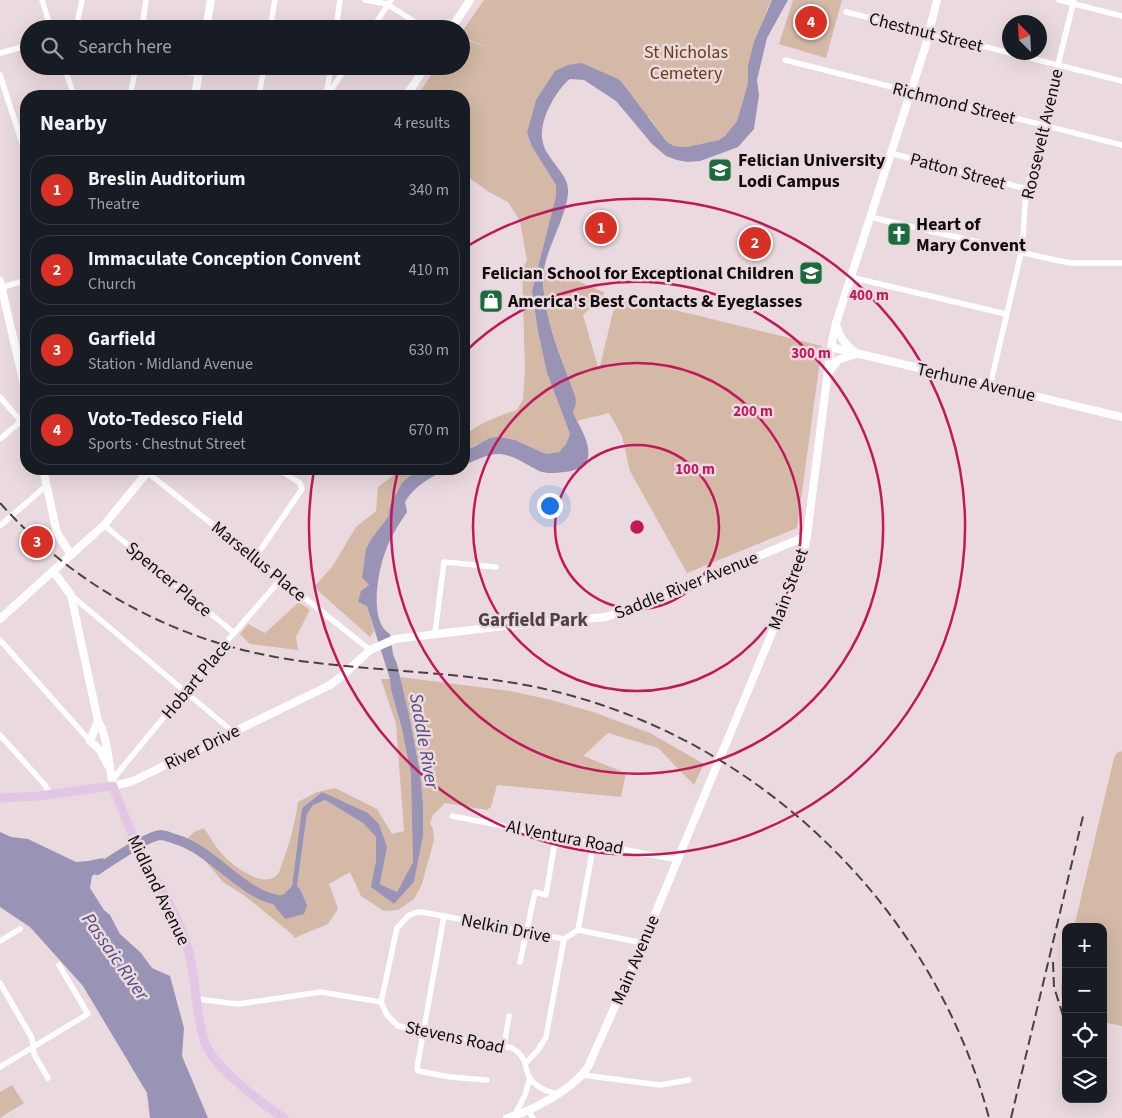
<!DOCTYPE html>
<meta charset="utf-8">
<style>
body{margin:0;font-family:"Source Sans 3",sans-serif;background:#20242c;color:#f1f3f6}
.controls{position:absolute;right:15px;bottom:15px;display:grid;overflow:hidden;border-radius:10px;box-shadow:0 5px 20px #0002}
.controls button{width:45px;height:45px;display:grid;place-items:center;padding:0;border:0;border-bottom:1px solid #363941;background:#171b24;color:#f1f3f6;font:25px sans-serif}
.compass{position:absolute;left:1002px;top:15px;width:45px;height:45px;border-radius:50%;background:#171b24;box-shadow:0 5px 20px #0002;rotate:336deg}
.you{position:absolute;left:549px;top:505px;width:18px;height:18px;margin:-12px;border:4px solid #fff;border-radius:50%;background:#1a73e8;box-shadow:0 0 0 8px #1a73e833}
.badge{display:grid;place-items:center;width:32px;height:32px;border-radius:50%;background:#d93025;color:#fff;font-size:16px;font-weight:700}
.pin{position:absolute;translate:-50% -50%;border:2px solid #fff;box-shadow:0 1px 5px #0006}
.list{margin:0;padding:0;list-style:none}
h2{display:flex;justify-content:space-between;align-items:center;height:65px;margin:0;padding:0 20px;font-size:21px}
h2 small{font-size:16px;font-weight:400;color:#9ea1a6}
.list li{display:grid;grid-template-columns:32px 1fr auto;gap:15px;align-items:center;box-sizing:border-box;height:70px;margin:0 10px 10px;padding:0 10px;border:1px solid #363941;border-radius:20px}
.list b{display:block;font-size:19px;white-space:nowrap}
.list p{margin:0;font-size:16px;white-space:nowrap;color:#9ea1a6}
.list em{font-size:16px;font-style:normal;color:#9ea1a6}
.icon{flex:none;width:28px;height:28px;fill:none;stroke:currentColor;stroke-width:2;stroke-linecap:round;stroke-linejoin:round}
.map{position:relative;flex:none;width:1122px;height:1118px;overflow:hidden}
.search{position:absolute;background:#171b24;box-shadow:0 5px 20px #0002;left:20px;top:20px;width:450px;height:55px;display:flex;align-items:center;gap:12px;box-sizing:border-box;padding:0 18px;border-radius:28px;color:#9ea1a6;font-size:19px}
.panel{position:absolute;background:#171b24;box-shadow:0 5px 20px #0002;left:20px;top:90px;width:450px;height:385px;border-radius:20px}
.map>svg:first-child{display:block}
</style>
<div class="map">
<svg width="1122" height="1118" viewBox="0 0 1122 1118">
<rect width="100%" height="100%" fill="#eadadf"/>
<g fill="#d3b9a6">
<path d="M484 0H772L767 9 748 66V83L737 121 725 136 719 140 687 147 674 146 667 142 649 117 568 65 527 133 532 147 556 185V196L532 291 538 332 547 373 570 434 566 444 559 452 546 454 515 440 477 444 464 452C464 448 463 443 464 440 468 426 504 414 517 410L523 399 525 369 522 270 527 260 520 221 508 202 489 192 464 174V96H417L437 66H461V38L494 49 461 37V33Z"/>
<path d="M793 0H842L826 58 779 44Z"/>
<path d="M544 270 574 279 605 293 583 315 599 370 617 296 822 346 797 528 687 573 630 471 622 436 609 413 577 421 573 413 576 403 551 328 544 302Z"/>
<path d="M402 469H418L411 475 396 496 390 506 388 517 372 538 364 563 362 576 369 585 358 602 367 605 374 631 370 637 314 587 332 567 356 527 376 511 378 487Z"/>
<path d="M299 602 310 610 296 637 298 650 250 644 240 634 248 624 265 633Z"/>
<path d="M400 677 510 691 551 700 593 712 650 733 704 764 694 785 658 748 608 733 583 756 626 773 621 797 497 785 491 807 487 810 445 803 433 815 430 823 433 829 434 840 422 884 414 899 398 910 384 911 361 896 350 872 329 884 338 909 328 924 294 938 293 935 245 896 223 882 198 852 181 845 194 832 204 828C209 836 215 846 222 854 232 865 264 891 278 874 280 871 281 866 282 863 290 843 295 823 298 802L317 792 335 788 377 809 392 834 404 831 396 724 381 679H390L391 690 402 729 412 773 413 862 397 892 380 884 387 847 379 824 322 792 302 808 292 886 284 894 307 905 301 891 297 886 307 814 313 804 325 800 363 823 376 837V859L372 887 394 904 414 882 423 836V804L420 772Z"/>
<path d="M1120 751 1122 752V1026L1103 1022V927H1074L1114 758 1116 754Z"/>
<path d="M1066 961V1012C1058 993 1061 981 1066 961Z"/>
<path d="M12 1085 24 1103 0 1118V1092Z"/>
</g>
<g fill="#9993b6">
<path d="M772 0H788L767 38 757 80 759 95 754 129 738 147 722 153 700 161 688 162 677 160 666 156 652 144 616 101 584 80 570 79C555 91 537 124 543 143 544 148 547 153 550 157 556 167 568 177 568 190 569 211 547 247 544 270 539 309 562 359 575 396L576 403 573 413C583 433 606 467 565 472 557 473 546 474 539 471 527 465 514 455 500 454 488 453 475 461 464 465V452L490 438 499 437 515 440 546 454 559 452 566 444 570 434 547 373 538 332 532 291 556 196V185L532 147 527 133 536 100 555 71 568 65 582 63 620 80 667 142 674 146 687 147 719 140 725 136 737 121 748 83V66L754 42Z"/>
<path d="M418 469H450C433 475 414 486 405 502L407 512C399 524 391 536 386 550 378 569 368 622 390 634L393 654 397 664 408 711 420 772 423 804V836L414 882 394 904 371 887 376 860V837L363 823 325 800 313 805 307 814 297 886 301 891 307 905 304 914 285 919 270 900 284 894 292 886 302 808 322 792 368 813 379 824 387 847 380 884 397 892 413 862 411 773 402 729 391 690 390 679 367 606 358 602 361 591 369 585 362 577 366 549 372 538 388 517 390 506 402 483Z"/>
<path d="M0 832 11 837 28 839 76 862 88 861 103 858 107 865 92 876 90 888 104 910 110 915 120 934 141 953 152 968 170 976 184 1028 182 1056 208 1118H150L147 1093 83 986 30 927 0 907Z"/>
</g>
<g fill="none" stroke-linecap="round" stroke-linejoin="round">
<path stroke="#9993b6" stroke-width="10" d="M97 870C109 862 148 835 161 835 165 835 171 838 175 839 216 851 241 897 284 901"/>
<g stroke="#fff" stroke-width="5.5">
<path d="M42 0 51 29"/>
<path d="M365 0 387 4 426 29"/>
<path d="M1059 0 1122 16"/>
<path d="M846 12 1122 81"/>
<path d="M76 29 82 0"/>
<path d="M142 29 146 0"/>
<path d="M270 29 275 0"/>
<path d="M336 29 340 0"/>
<path d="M372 29 391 0"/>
<path d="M0 53 29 45"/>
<path d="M785 60 1122 145"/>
<path d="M64 66 74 96"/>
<path d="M144 66 199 74"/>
<path d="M0 75 26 155"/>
<path d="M130 96 136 66"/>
<path d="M259 96 264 66"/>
<path d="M326 96 331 66"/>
<path d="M327 96 347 66"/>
<path d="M890 153 1027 189"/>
<path d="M870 217 1055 260 1071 263H1122"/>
<path d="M850 277 1006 314"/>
<path d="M0 288 26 280"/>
<path d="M990 386 1021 253C1025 231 1023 210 1027 189L1074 0"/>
<path d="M0 397 26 427"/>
<path d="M0 439 21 421"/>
<path d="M148 473 370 650"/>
<path d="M104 525 234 633"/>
<path d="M0 526 47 485"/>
<path d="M255 558 302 489 300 483 278 469"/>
<path d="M71 595 233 732"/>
<path d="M435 633 444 562 496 567"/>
<path d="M0 640 90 741"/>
<path d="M0 735 45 785 50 794"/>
<path d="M112 780 221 648 281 579"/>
<path d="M452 816 678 860"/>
<path d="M444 916 417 1068 418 1071 450 1077 487 1080"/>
<path d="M578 930 594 842"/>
<path d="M564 939 578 930 643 943"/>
<path d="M0 941 20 929"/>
<path d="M520 962 535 892 546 895 556 835"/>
<path d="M0 983 32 1038 34 1054 48 1078"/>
<path d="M197 999 238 1004 321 992 381 1002 387 1015 398 1026 512 1048C530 1059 523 1069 531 1080 538 1088 547 1091 556 1094"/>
<path d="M381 1002 397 928 408 916 414 913 421 912 444 916 564 939"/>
<path d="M504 1046 509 1016"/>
<path d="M526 1063 538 1050 546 1037 564 939"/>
<path d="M0 1067 88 1014 59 965"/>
<path d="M582 1075 660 1085 689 1080"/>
<path d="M528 1110 533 1118"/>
<path d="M514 1116 525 1095 530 1078"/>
</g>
<g stroke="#fff" stroke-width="8">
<path d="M206 29 211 0"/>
<path d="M451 29 470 0"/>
<path d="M195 96 200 66"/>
<path d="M406 96 426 66"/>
<path d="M0 281 26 393"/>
<path d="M836 324C839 336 844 344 854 351"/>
<path d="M831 347 1122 417"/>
<path d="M829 372 838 360 856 354"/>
<path d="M43 469 57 533 71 555"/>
<path d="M53 571 71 595 98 721C100 725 102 728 103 732 109 749 109 768 113 786L133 781 330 685 342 676 370 650 395 639 496 627 606 617 645 603 807 536"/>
<path d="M0 619 104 525 150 469"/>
<path d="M98 721 90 741 100 750 107 764"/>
<path d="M507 1118C534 1110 572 1090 588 1067L643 943 801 563 807 536 831 347 836 323 925 48 937 0"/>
</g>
<path stroke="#e3c5e5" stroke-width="9" d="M0 798 38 796 113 786C122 810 131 834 143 857 156 881 172 905 182 931 197 966 193 1006 205 1043 213 1066 263 1105 284 1118"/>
<g stroke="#494144" stroke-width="2" stroke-dasharray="10 5" stroke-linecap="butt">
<path d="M0 503C81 593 188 648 309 662 379 671 450 672 520 684 744 724 931 898 989 1118"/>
<path d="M1053 962 1054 987 1066 1025"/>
<path d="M1011 1118 1084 812"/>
</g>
</g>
<g fill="none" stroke="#c2185b" stroke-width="2.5">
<circle cx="637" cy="527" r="82"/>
<circle cx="637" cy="527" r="164"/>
<path d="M465 352A246 246 0 1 1 398 470"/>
<path d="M466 247A328 328 0 1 1 314 470"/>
</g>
<defs>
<g id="university-square" transform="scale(1.25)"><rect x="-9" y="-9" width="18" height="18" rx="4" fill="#1a6c3d" stroke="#eadadf"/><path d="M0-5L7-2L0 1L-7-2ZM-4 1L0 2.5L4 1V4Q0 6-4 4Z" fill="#fff"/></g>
<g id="church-square" transform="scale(1.25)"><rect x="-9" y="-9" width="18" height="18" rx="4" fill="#1a6c3d" stroke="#eadadf"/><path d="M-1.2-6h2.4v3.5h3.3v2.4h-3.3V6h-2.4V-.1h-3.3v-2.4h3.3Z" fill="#fff"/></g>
<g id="school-square" transform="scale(1.25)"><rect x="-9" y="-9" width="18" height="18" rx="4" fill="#1a6c3d" stroke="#eadadf"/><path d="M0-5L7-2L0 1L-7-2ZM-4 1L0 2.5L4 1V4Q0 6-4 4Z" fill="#fff"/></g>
<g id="shop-square" transform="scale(1.25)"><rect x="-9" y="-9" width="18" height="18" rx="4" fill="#1a6c3d" stroke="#eadadf"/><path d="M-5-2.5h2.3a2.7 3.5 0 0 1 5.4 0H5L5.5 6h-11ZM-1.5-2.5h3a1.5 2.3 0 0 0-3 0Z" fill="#fff"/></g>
</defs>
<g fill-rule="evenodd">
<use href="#university-square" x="720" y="170"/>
<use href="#church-square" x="899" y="234"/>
<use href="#school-square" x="811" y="273"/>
<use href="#shop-square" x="491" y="301"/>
</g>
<g text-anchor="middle" stroke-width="5" stroke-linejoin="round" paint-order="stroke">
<g font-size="18" fill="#110c0e" stroke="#eadadf">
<text transform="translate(926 32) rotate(14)" y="6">Chestnut Street</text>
<text transform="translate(954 103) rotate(14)" y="6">Richmond Street</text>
<text transform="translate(1042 134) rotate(-77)" y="6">Roosevelt Avenue</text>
<text transform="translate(958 171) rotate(15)" y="6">Patton Street</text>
<text transform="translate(976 382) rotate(13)" y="6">Terhune Avenue</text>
<text transform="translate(259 561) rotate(39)" y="6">Marsellus Place</text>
<text transform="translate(169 579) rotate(40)" y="6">Spencer Place</text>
<text transform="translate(686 585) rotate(-22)" y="6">Saddle River Avenue</text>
<text transform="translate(788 589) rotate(-70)" y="6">Main Street</text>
<text transform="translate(196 679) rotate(-50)" y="6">Hobart Place</text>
<text transform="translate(202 747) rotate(-26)" y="6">River Drive</text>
<text transform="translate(565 837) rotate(11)" y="6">Al Ventura Road</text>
<text transform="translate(159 890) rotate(64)" y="6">Midland Avenue</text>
<text transform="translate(506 928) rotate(11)" y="6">Nelkin Drive</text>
<text transform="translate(635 960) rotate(-67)" y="6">Main Avenue</text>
<text transform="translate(455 1037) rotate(12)" y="6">Stevens Road</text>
</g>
<g font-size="18" fill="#693d15" stroke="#eadadf">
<text x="686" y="58">St Nicholas<tspan x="686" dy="21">Cemetery</tspan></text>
</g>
<g font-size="18" font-weight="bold" fill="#110c0e" stroke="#eadadf" text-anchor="start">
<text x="738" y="166">Felician University<tspan x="738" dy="21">Lodi Campus</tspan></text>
<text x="916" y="230">Heart of<tspan x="916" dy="21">Mary Convent</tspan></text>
<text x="794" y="279" text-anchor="end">Felician School for Exceptional Children</text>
<text x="508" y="307">America's Best Contacts &amp; Eyeglasses</text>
</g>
<g font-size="19" font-weight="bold" fill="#4e4145" stroke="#eadadf">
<text x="533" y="626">Garfield Park</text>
</g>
<g font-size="19" font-style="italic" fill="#55497b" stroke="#eadadf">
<text transform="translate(425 741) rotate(80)" y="7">Saddle River</text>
<text transform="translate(116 956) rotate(55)" y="7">Passaic River</text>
</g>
</g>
<circle cx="637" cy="527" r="8" fill="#c2185b" stroke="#eadadf" stroke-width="2.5"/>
<g font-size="15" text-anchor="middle" font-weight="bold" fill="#c2185b" stroke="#eadadf" stroke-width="5" stroke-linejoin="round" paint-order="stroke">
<text x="869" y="300">400 m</text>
<text x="811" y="358">300 m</text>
<text x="753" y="416">200 m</text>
<text x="695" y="474">100 m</text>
</g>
</svg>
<div class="controls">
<button>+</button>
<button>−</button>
<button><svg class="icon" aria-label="locate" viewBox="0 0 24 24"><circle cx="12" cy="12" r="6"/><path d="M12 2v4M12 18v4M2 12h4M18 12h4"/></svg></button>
<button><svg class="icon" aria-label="layers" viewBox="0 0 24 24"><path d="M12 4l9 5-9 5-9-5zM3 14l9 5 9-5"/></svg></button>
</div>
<svg class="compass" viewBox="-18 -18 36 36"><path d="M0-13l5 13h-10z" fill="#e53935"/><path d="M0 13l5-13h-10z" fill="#9ea1a6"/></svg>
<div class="you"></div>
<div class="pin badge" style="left:601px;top:228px">1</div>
<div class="pin badge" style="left:755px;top:243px">2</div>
<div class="pin badge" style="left:37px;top:542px">3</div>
<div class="pin badge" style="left:811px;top:22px">4</div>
<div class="search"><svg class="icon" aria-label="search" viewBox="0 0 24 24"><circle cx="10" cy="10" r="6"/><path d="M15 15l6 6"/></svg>Search here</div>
<section class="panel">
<h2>Nearby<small>4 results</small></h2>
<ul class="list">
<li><span class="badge">1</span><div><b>Breslin Auditorium</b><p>Theatre</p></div><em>340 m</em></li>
<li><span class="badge">2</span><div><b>Immaculate Conception Convent</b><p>Church</p></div><em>410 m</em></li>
<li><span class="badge">3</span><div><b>Garfield</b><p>Station · Midland Avenue</p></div><em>630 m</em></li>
<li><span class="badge">4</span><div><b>Voto-Tedesco Field</b><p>Sports · Chestnut Street</p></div><em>670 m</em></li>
</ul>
</section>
</div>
